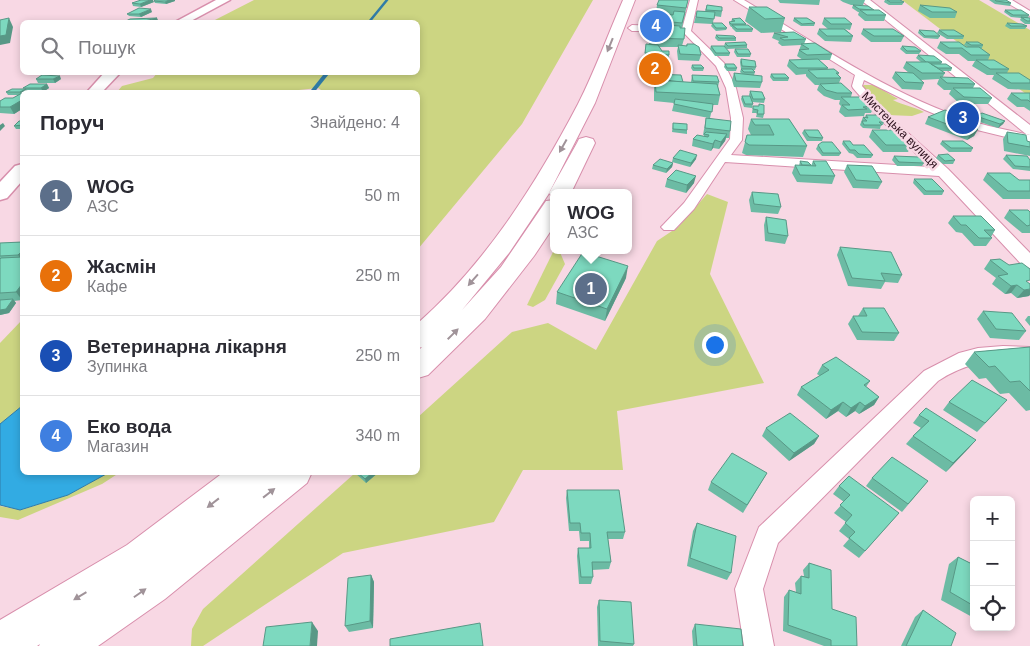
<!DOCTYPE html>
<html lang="uk">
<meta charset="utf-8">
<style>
body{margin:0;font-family:Helvetica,sans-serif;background:#f7f7f7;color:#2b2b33}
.controls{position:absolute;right:15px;bottom:15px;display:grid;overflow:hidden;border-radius:8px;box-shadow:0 2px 8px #0003}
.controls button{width:45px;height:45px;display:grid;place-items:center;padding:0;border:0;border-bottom:1px solid #e1e1e2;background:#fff;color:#2b2b33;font:25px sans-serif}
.you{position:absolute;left:714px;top:344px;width:18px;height:18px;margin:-12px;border:4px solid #fff;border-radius:50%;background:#1a73e8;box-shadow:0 0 0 8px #1a73e833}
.badge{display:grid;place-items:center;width:32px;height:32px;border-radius:50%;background:#b45309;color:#fff;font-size:16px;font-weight:700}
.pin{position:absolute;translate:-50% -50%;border:2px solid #fff;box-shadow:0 1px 5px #0006}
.popup{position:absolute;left:550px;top:189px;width:82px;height:65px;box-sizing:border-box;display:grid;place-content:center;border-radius:8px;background:#fff;filter:drop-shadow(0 1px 4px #0005);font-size:16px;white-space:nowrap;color:#7c7c81}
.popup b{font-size:19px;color:#2b2b33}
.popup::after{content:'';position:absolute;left:50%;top:100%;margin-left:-10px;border:10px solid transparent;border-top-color:#fff}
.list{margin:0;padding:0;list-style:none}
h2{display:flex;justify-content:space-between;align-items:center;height:65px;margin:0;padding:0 20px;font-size:21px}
h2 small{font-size:16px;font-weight:400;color:#7c7c81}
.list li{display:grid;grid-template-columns:32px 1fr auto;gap:15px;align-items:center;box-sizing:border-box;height:80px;padding:0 20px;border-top:1px solid #e1e1e2}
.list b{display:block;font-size:19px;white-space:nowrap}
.list p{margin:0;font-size:16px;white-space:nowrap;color:#7c7c81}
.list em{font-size:16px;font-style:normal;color:#7c7c81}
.icon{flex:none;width:28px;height:28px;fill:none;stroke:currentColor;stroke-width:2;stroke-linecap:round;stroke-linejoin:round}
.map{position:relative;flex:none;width:1030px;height:646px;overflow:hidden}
.search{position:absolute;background:#fff;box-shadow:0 2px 8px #0003;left:20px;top:20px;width:400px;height:55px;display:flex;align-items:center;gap:12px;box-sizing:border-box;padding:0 18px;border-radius:8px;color:#7c7c81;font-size:19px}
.panel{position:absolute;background:#fff;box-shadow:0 2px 8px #0003;left:20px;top:90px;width:400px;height:385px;border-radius:8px}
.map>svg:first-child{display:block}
</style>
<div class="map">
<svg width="1030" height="646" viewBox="0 0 1030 646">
<rect width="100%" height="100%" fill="#f8d8e4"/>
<g fill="#ccd582">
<path d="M254 0H593L522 124 418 249V92H324L318 88 299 90V92H117L122 86 153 78 157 73 418 72V22H211Z"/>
<path d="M902 0H979L1030 30V97Z"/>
<path d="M864 85H874L898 99 893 100C904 106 913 106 924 112L912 116 887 115 861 87Z"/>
<path d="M707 194 728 202 710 274 764 383 617 411 623 470H523L494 522 343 553 203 646H191L192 629 203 609 355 473 418 472V417L512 332 548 323 596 350 657 241 678 227Z"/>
<path d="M554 250H559L565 264 545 300 533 307 527 305Z"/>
<path d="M22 320V406L0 424V343Z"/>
<path d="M108 473H119L102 484 18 520 0 517V506L21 510 68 495Z"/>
</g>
<path fill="#32abe3" stroke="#307ca7" d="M22 406V472L108 473 68 495 20 510 0 505V424Z"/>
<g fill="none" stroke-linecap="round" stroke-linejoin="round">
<path stroke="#307ca7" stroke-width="2.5" d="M369 22 387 0"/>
<path stroke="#307ca7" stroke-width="4" d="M312 92 328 72"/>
<g stroke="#d88fac" stroke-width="2">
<g id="minor">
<path d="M690 0H698L691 31 724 63 736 88 743 118 742 140 731 155 930 167 880 119 853 88 852 86 855 75 734 0H744C817 44 895 98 978 123 995 128 1013 131 1030 135V143L969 128 925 110 864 80 862 86 888 115 948 169 1030 253V268L1024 267 939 176 725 162 694 209 674 230H664L661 227 664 224 684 203 730 139 731 118 726 88 716 66 682 31H632L628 28 632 25 678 27 682 29Z"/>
<path d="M861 0H870L1030 125V135L1026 134Z"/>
<path d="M1002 0H1012L1030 11V16Z"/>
<path d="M1003 346 1030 347V361C995 358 967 362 938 381L778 543 763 589 774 646H744L735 589 759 527 924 371 959 353 978 348Z"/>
</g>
</g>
<g stroke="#d88fac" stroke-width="3">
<g id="secondary">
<path d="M216 0H230L189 22H175Z"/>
<path d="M105 72H121L102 92H87Z"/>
<path d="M22 164V181L7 198 0 200V182L15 166Z"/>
</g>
</g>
<g stroke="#d88fac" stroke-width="2">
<g id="primary">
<path d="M623 0H635L595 103 548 195 509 253 462 310 501 267 546 201 554 200V226L534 256 485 319 428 375 418 378V351L422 347 418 348V323C486 263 536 184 578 104 595 71 608 34 623 0Z"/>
<path d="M586 137 593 139 595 143 571 193H554L553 197 549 193 577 143 579 139Z"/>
<path d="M224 472H312L307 483 165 599 98 646H39L40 644 37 646H0V620L127 545Z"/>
</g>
</g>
<use href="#minor" fill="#fff" fill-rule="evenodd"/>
<use href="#secondary" fill="#fff" fill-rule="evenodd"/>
<use href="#primary" fill="#fff" fill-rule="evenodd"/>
</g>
<g fill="#6cbba4">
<path d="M155 0H175V1L166 4 155 3 154 1Z"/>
<path d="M688 0 682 28 684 39 682 46H686L687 44 701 55 699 61 678 60 677 51 678 47H659L662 51 669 55 668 61 644 59 646 44H649L652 26H651L652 20 656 13 657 5Z"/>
<path d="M778 0H820L819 5 780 3Z"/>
<path d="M840 0H865L863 5H851L843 2Z"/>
<path d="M872 0H900L904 2 902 5H889L884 2 885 0Z"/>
<path d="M989 0H1006L1011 3 1010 6 995 4Z"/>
<path d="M154 2 141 7 133 6 132 3Z"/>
<path d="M707 5 722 11 721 17 714 16 713 23 727 28 726 30 716 31 711 26 712 24 694 23 697 11H705Z"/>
<path d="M853 5 874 10 886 15 884 21H865L858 15 859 12H858L852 8Z"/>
<path d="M920 5 957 12 955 18H930L918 11Z"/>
<path d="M749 7 785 18 781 32 761 33 745 21Z"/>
<path d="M1005 10 1029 15 1028 18H1030V24H1025L1020 20 1021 18 1011 17 1004 12Z"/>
<path d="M152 12 141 17 129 16 127 14Z"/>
<path d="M794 18 815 23 814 26H801L793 21Z"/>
<path d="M824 18 852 24 850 30 845 29 853 36 851 42 825 41 817 34 819 29H828L822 24Z"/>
<path d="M732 19 746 24V25L753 29 752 32H736L732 28V27H731L729 24V22H731Z"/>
<path d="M1007 23 1027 26 1025 29H1010L1005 26Z"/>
<path d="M863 29 904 36 901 42H871L861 34Z"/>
<path d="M919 30 940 36 938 39 924 38 918 33Z"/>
<path d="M939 30 964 36 963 39H947L937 33Z"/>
<path d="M774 33 806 39 804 44 832 54 830 60H819L828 68 827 69 839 73 838 75 841 78 839 83 852 93 851 97 874 106 871 113H865L864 116 845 117 839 112 841 106 839 104 840 100H835L824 96 817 90 819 85H815L806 76V74L796 75 787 66 789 60H803L797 56 801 45 782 46 778 43 779 41 772 38Z"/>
<path d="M716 35 736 38V41H718L715 38Z"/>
<path d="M940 42 966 47H968L964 45 966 42 983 45 982 48H980L990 55 988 60 1009 69 1007 73 1030 80V90L1008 89 992 79 994 75H987L972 66 975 61H968L959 54H946L937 48Z"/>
<path d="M725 43 747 45V48L727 49 724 46Z"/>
<path d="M711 46 730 53 729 56H715L710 49Z"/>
<path d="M902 46 921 51 919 54H906L900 49Z"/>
<path d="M735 49 751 54 750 57H737L734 52Z"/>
<path d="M918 55 942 62 941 64 952 68 951 71H942L945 73 942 78 975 84 973 88 992 98 988 104H960L949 94 951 90H944L937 84 939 79 920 80 924 83 921 90 902 89 892 78 895 72 909 73 903 68 906 62H921L916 58Z"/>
<path d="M741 59 756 67 755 70H753L755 72 754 75 762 82 760 88 734 87 732 80 734 73 742 74 740 72 741 69H746H741L740 62Z"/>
<path d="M647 62 662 70 661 73 647 72Z"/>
<path d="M725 64 737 68 736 71H727L724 67Z"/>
<path d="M692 65 704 68 703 71H693L691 68Z"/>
<path d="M653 74 683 82H691L692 75 719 82 718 87 720 95 718 105H713L710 118 730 131 729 138H726L725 141 719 149 713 148 711 151 692 146 693 139 704 136V135H703L706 118H709L672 111 674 103 654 101V86H653L652 81Z"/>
<path d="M771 74 789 78 788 81H773L770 77Z"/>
<path d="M36 79H61L55 83H38Z"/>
<path d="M47 84 49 88 43 92 27 91 28 92H22V109L14 114 0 113V101L13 98 19 95H8L6 92Z"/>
<path d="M750 91 765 99 764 103 752 102 749 95Z"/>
<path d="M1011 93H1030V111L1024 107H1017L1007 99Z"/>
<path d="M742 96 753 104 752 108 744 107 741 99Z"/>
<path d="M753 106 764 114 763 118 756 117 757 113H752Z"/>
<path d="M866 115 884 122 883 125H881L880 129 863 128 860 125 863 117H865Z"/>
<path d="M976 116 1005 121 1003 124 998 128 974 120Z"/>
<path d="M928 117H966L963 124 978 129 974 136 967 140 925 124Z"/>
<path d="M751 119H789L807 146 803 157 746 155 742 153 747 135H751L748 129Z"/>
<path d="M22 121V129H16L14 126Z"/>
<path d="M673 123 687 130V134L672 132Z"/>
<path d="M804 130 823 138 822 141H807L802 133Z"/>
<path d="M872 130 912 145 908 152H883L869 137Z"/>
<path d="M1007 132 1027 141 1030 142V156L1004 151 1003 139Z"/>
<path d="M843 141 853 145 873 155 871 158H857L853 154 849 153 842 144Z"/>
<path d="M942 141 973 148 971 152H949L940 144Z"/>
<path d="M818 145 841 153 839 156H822L816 149Z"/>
<path d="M938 155 955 160 953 164H943L936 158Z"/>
<path d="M1006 155 1030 160V171L1013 169 1003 159Z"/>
<path d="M894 156 924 163 922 166H897L892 160Z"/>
<path d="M673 158 696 159 690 167 672 162Z"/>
<path d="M800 161 811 165 810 166H811L813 161 835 176 832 184 797 182 792 173 795 165 799 166Z"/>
<path d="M673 163 672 167 666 173 652 169 653 165Z"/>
<path d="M847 165 882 182 878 189 853 188 844 172Z"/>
<path d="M987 173 1019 180H1030V199H1003L983 180Z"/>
<path d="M667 179 694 183 686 193 665 187Z"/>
<path d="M914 179 944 191 942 195H924L913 183Z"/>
<path d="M752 192 781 207 778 214 751 212 749 200Z"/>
<path d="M1009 210 1030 212V233H1022L1004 218Z"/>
<path d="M953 216 995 230 991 237 992 238 986 246H974L962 233 956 232 948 223Z"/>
<path d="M766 217 788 236 785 244 765 241 764 225Z"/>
<path d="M22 242V300L14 301 16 303 9 313 0 315V243Z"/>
<path d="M840 247 902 275 898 283 885 282 881 289 848 286 837 255Z"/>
<path d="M1000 259 1029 296 1017 298 1011 293 1005 294 992 284 996 278 984 269 990 260Z"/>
<path d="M626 278 605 321 556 304 557 292Z"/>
<path d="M863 308 899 333 894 341 857 340 848 324 853 316H858Z"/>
<path d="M983 311 1026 331 1019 340 990 338 977 319Z"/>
<path d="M1028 316H1030V326L1025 320Z"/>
<path d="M1030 347V410L1026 411 1009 393 1000 394 986 378 979 379 965 364 974 352Z"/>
<path d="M822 365 870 381 866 387 879 397 874 405 859 414 855 411 846 417 838 411 826 419 797 395 801 387 820 376 817 374Z"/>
<path d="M949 402 1000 408 977 432 943 410Z"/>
<path d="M919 415 976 440 946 472 906 444 913 436 921 428 913 423Z"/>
<path d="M766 428 819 436 814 444 789 461 762 436Z"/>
<path d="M354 472H379L366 483Z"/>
<path d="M767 473 743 513 708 490 711 482Z"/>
<path d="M872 478 928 481 902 512 866 486Z"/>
<path d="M839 486 899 513 859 558 843 546 849 539 839 531 846 522 834 513 844 502 833 494Z"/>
<path d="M567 490 625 532 623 539H608L611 562 609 569 592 570 593 577 591 584H579L577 556 578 548H589V541H580L579 531H569L566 498Z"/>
<path d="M697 523 731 573 727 580 687 566 693 531Z"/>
<path d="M958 557 974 565V618L941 600 949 564Z"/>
<path d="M809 563 832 609 857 646H824L783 631 784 597 789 590 796 592 795 583 801 576H804L803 570Z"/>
<path d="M371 575 374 582 373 628 349 632 345 626Z"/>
<path d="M599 600 634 644 633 646H598L597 607Z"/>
<path d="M923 610 951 646H901L915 617Z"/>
<path d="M695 624 743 646H693L692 631Z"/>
</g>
<g fill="#589886">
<path d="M150 0H153L154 2 141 7 140 4Z"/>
<path d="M169 0H175V1L166 4 165 2Z"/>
<path d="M151 9 152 12 141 17 139 14Z"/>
<path d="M9 18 13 27 10 43 0 45V36Z"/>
<path d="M157 18 158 20 151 22H140Z"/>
<path d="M60 76 61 79 55 83 53 79Z"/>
<path d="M47 84 49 88 43 92 41 88Z"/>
<path d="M26 89 28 92H22V95L20 92Z"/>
<path d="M22 100V109L14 114 10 107Z"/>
<path d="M966 117 962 124 957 122Z"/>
<path d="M1005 121 1003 124 998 128 1000 124Z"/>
<path d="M3 123 5 126 0 131V125Z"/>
<path d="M978 129 974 136 967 140 971 133Z"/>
<path d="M727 134 725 141 719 149 721 142Z"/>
<path d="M715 140 713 148 711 151 713 144Z"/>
<path d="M697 155 696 159 690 167 691 163Z"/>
<path d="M673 163 672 167 666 173 667 169Z"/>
<path d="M696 176 694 183 686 193 687 185Z"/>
<path d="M22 251V261L18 255Z"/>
<path d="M628 266 626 278 605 321 607 309Z"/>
<path d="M22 284V300L16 292Z"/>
<path d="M1017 285 1011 293 1005 294 1011 286Z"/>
<path d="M1030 289V295L1029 296 1017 298 1024 290Z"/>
<path d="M13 299 16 303 9 313 0 315V310Z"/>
<path d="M879 397 874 405 859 414 865 406Z"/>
<path d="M843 402 838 411 826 419 831 410Z"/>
<path d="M860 402 855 411 846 417 851 408Z"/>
<path d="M819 436 814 444 789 461 794 453Z"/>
<path d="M976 440 969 448 946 472 953 463Z"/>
<path d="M373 472H379L366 483 365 479Z"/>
<path d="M371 575 374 582 373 628 370 621Z"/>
<path d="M312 622 318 631 317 646H310Z"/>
</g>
<g fill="#7dd9bf" stroke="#589886">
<path d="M141 0H150L140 4 132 3Z"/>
<path d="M155 0H169L165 2 154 1Z"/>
<path d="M659 0H688L686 8 657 5Z"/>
<path d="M887 0H900L904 2H890Z"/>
<path d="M995 0H1006L1011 3 996 1Z"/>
<path d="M707 5 722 7V11L706 10Z"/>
<path d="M853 5 868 6 874 10 859 9Z"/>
<path d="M920 5 950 8 957 12H932Z"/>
<path d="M749 7H767L785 18 765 19Z"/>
<path d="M139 8 151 9 139 14H127Z"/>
<path d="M860 10H879L886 15H867Z"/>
<path d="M1005 10H1021L1029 15H1013Z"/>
<path d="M674 11 685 12 682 23 652 20 655 13 673 15Z"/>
<path d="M697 11 715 12 714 19 696 17Z"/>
<path d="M1021 17 1030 18V21H1027Z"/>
<path d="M9 18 6 35 0 36V20Z"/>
<path d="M157 18 140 22H124L130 19Z"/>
<path d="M740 18 746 24H731L729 22 735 21 732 19Z"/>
<path d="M794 18H807L815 23 802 24Z"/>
<path d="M824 18H845L852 24H831Z"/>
<path d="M712 23H722L727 28H716Z"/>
<path d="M1007 23 1022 24 1027 26H1011Z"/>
<path d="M653 24 680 26V28H685L684 39 650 38Z"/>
<path d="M732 25H748L753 29H737Z"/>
<path d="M819 29H844L853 36H827Z"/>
<path d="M863 29H893L904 36H874Z"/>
<path d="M919 30 934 31 940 36H925Z"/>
<path d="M939 30H954L964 36H948Z"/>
<path d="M794 32 806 39 784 40 780 38 788 37 774 33Z"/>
<path d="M716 35 734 36 736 38H719Z"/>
<path d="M745 42 747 45 728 46 725 43Z"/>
<path d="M940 42H959L966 47H979L990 55H971L962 48H949Z"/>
<path d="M966 42H978L983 45H971Z"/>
<path d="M815 43 832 54 807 55 799 50 809 49 801 44Z"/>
<path d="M646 44 658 45 662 51H669V55L645 53Z"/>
<path d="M687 44H694L699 47 701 55 680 54 678 45 687 46Z"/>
<path d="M711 46H724L730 53H716Z"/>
<path d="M902 46 915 47 921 51H907Z"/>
<path d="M735 49H748L751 54H738Z"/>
<path d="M918 55 934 56 942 62H926Z"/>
<path d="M741 59 755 61 756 67 742 66Z"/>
<path d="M818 59 828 68H798L789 60Z"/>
<path d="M976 60H994L1009 69H990Z"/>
<path d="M647 62 661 63 662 70 648 69Z"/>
<path d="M906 62H928L945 73H922Z"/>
<path d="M725 64H734L737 68H727Z"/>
<path d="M931 64H946L952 68H938Z"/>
<path d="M692 65H701L704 68H694Z"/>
<path d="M741 69H752L755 72H744Z"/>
<path d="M834 69 839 73H836L841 78H817L808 70Z"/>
<path d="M895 72 913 73 924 83 905 82Z"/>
<path d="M734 73 762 76V82L736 81Z"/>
<path d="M996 73H1019L1030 80V83H1011Z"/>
<path d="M653 74 681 75 683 82 671 81 670 80 654 79Z"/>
<path d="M771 74H785L789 78H774Z"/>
<path d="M42 75 60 76 53 79H36Z"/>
<path d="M692 75 717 76 719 82 693 81Z"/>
<path d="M940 77 968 78 975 84 947 83Z"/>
<path d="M655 80 717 84 720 95 656 92Z"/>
<path d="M841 83 852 93H837L826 90 820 84Z"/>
<path d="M30 84H47L41 88H23Z"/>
<path d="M953 88H980L992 98 964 97Z"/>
<path d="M12 89H26L20 92H6Z"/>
<path d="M750 91 762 92 765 99H753Z"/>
<path d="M22 93V100L10 107H0V101L5 98H13Z"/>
<path d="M1011 93H1030V102L1028 100H1021Z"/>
<path d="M742 96H750L753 104H745Z"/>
<path d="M841 97H861L874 106 863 107 867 109 848 110 842 105H850Z"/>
<path d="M675 99 713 104 712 112 674 104Z"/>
<path d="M759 104 764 105V114H757L758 110 753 109V106H759Z"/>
<path d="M945 110 966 117 957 122 978 129 971 133 928 117Z"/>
<path d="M982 113 1005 121 1000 124 976 116Z"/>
<path d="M866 115H876L884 122H879L882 125H864L862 121H867L863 117 868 118Z"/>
<path d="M706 118 731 121 730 131 705 128Z"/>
<path d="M751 119H789L807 146 749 145 745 142 747 135H774L769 125H755Z"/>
<path d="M19 121H22V125L14 126Z"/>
<path d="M673 123 687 124V130L673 129Z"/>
<path d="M804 130H818L823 138 809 137Z"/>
<path d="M872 130H896L912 145H886Z"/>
<path d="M706 132 727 134 721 142 715 140 713 144 693 139 697 135 708 137 709 135 704 134Z"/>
<path d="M1007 132 1026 135 1027 141 1030 142V147L1008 143Z"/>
<path d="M843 141H850L853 145H864L873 155 859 154 855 150H850Z"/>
<path d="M942 141H963L973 148H951Z"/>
<path d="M822 142H832L841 153H823L818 145Z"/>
<path d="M680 150 697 155 691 163 673 158Z"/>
<path d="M948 154 955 160 945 161 938 155Z"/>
<path d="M1006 155 1027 156 1030 160V167L1015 166Z"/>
<path d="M894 156 919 157 924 163 899 162Z"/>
<path d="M660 159 673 163 667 169 653 165Z"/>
<path d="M800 161 808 162 811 165H802Z"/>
<path d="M813 161H826L835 176 800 175 795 165 816 166Z"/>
<path d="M847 165 872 166 882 182 856 180Z"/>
<path d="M676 170 696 176 687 185 667 179Z"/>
<path d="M987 173H1010L1019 180H1030V191H1008Z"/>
<path d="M914 179H932L944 191H926Z"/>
<path d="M752 192 778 194 781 207 754 204Z"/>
<path d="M1009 210H1028L1030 212V225L1027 226Z"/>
<path d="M953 216H981L995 230H984L992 238H979L966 225H961Z"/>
<path d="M766 217 786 220 788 236 768 233Z"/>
<path d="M22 242V251L18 255 0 256V243Z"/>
<path d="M840 247 891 252 902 275 881 273 885 281 852 278Z"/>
<path d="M583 252 628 266 607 309 557 292Z"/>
<path d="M22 257V284L16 292 0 293V259L1 258Z"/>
<path d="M1000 259 1009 265 1022 263 1030 269V280L1026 281 1030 284V289L1024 290 1017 285 1011 286 998 276 1008 274 990 260Z"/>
<path d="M13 299 6 309 0 310V300Z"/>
<path d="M863 308H884L899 333 862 332 853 316H867Z"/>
<path d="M983 311 1012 313 1026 331 996 329Z"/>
<path d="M1030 347V391L1020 381 1010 382 995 366 989 367 974 352Z"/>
<path d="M836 357 870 381 864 385 879 397 865 406 860 402 851 408 843 402 831 410 801 387 829 370 822 365Z"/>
<path d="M972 380 1007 400 985 423 949 402Z"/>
<path d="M926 408 976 440 953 463 913 436 929 421 919 415Z"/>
<path d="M790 413 819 436 794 453 766 428Z"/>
<path d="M732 453 767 473 747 505 711 482Z"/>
<path d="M892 457 928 481 908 504 872 478Z"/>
<path d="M357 472H373L365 479Z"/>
<path d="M849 476 899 513 865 551 849 538 855 532 845 523 852 515 840 505 850 495 839 486Z"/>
<path d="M567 490H619L625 532H607L611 562H592L593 577H581L578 548H591L590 533H581L580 523H570Z"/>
<path d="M697 523 736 536 731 573 690 558Z"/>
<path d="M958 557 974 565V606L950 592Z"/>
<path d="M809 563 831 570 832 609 856 617 857 646H831V640L788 625 789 590 801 594V576L809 578Z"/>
<path d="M371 575 370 621 345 626 348 578Z"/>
<path d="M599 600 631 602 634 644 600 641Z"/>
<path d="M923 610 956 633 951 646H906Z"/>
<path d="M312 622 310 646H263L266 627Z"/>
<path d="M480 623 483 646H390V639Z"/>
<path d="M695 624 741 629 743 646H697Z"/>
</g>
<defs><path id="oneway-solid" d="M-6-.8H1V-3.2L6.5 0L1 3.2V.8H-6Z" transform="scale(1.25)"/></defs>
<g fill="#a09399">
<use href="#oneway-solid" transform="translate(610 45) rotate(112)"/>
<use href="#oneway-solid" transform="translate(563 146) rotate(119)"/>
<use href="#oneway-solid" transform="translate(473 280) rotate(131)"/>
<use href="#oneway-solid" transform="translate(453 334) rotate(-45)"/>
<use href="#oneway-solid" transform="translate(269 493) rotate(-38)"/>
<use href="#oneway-solid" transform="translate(213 503) rotate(142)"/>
<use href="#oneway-solid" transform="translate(140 593) rotate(-35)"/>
<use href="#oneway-solid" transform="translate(80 596) rotate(149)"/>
</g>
<g text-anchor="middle" stroke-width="5" stroke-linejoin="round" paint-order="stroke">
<g font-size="12" fill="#2b101c" stroke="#f8d8e4">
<text transform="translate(900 130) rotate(45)" y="4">Мистецька вулиця</text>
</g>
</g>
</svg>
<div class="controls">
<button>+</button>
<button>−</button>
<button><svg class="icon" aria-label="locate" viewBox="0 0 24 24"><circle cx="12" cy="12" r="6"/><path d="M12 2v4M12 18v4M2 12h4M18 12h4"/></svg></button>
</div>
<div class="you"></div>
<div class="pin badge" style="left:591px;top:289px;background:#5c6f8a">1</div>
<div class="popup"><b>WOG</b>АЗС</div>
<div class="pin badge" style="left:655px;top:69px;background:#e8710a">2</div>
<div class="pin badge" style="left:963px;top:118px;background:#1a4fb4">3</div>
<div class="pin badge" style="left:656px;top:26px;background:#3f7fe0">4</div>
<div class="search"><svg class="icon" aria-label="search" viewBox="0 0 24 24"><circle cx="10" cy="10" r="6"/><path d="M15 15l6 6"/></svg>Пошук</div>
<section class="panel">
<h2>Поруч<small>Знайдено: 4</small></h2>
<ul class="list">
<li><span class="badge" style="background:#5c6f8a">1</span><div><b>WOG</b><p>АЗС</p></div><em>50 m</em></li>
<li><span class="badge" style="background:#e8710a">2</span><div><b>Жасмін</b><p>Кафе</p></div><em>250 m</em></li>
<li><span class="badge" style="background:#1a4fb4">3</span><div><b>Ветеринарна лікарня</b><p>Зупинка</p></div><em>250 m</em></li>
<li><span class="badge" style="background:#3f7fe0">4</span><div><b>Еко вода</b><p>Магазин</p></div><em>340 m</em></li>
</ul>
</section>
</div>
